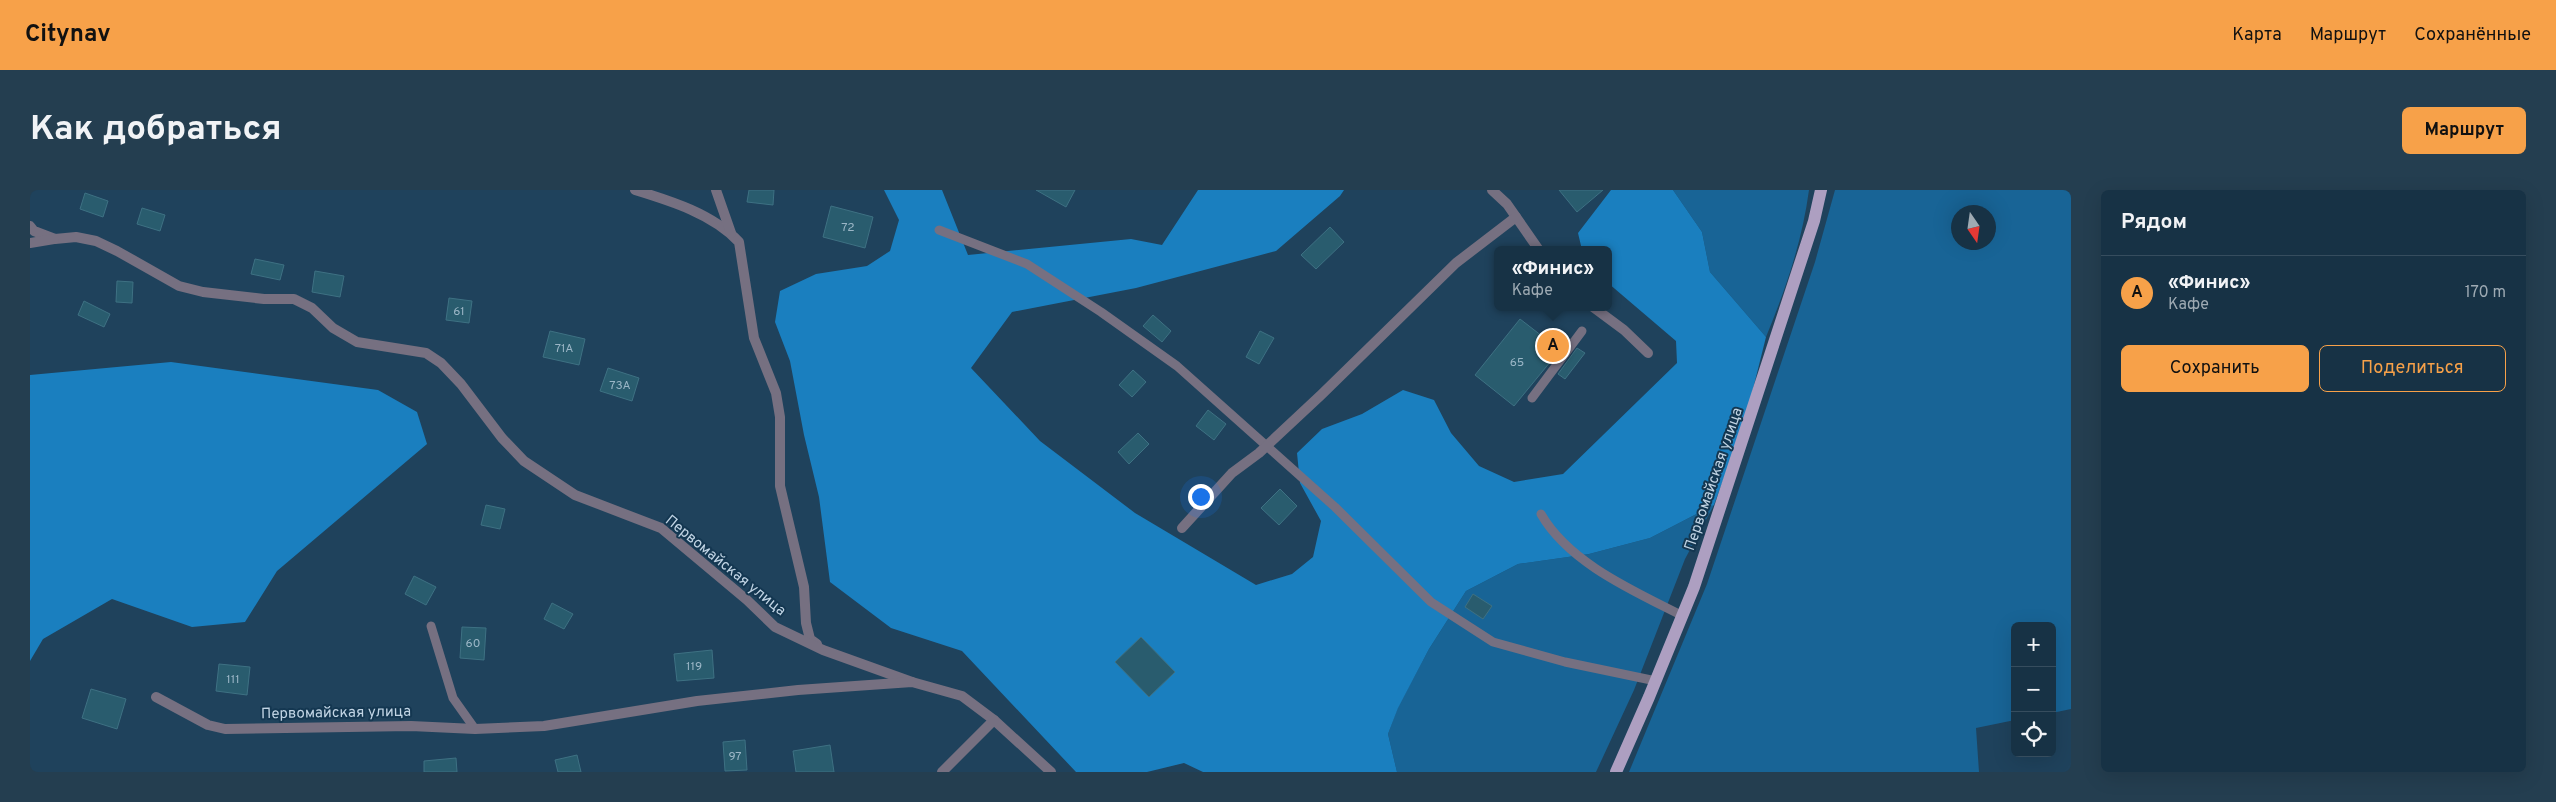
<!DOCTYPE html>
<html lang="ru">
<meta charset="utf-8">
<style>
body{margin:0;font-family:Overpass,sans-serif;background:#243e50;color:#f1f3f6}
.controls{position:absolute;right:15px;bottom:15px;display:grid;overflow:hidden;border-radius:8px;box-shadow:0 5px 20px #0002}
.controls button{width:45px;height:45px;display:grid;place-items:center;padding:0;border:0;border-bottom:1px solid #364d5e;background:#173245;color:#f1f3f6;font:25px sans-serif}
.compass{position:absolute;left:1921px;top:15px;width:45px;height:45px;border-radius:50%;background:#173245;box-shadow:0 5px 20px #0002;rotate:167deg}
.you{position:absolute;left:1170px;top:306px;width:18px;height:18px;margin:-12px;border:4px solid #fff;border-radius:50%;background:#1a73e8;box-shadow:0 0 0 8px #1a73e833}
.badge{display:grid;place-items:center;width:32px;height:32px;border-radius:50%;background:#f7a149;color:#111;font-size:16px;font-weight:700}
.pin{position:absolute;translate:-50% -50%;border:2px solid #fff;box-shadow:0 1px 5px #0006}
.popup{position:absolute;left:1464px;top:56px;width:118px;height:65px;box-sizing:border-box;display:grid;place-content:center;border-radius:8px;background:#173245;filter:drop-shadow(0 1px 4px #0005);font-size:16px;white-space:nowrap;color:#9eaab3}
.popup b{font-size:19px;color:#f1f3f6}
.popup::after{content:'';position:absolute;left:50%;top:100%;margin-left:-10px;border:10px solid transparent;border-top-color:#173245}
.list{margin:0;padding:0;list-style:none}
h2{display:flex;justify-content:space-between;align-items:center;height:65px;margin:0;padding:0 20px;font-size:21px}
h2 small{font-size:16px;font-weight:400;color:#9eaab3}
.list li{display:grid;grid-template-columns:32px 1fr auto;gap:15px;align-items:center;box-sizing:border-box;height:75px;padding:0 20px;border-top:1px solid #364d5e}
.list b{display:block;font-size:19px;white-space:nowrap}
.list p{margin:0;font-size:16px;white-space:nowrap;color:#9eaab3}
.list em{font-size:16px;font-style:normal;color:#9eaab3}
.actions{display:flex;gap:10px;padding:15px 20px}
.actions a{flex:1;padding:11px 0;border:1px solid #f7a149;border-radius:8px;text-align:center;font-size:18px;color:#f7a149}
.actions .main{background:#f7a149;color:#111}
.icon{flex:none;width:28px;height:28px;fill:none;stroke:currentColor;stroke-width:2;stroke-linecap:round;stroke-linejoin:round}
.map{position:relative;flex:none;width:2041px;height:582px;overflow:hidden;border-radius:8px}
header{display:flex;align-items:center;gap:30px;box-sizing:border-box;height:70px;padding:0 25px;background:#f7a149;color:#111}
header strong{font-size:24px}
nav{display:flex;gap:28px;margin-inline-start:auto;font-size:18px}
.intro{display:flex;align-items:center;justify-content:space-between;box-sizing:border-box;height:120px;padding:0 30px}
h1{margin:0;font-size:35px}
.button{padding:12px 22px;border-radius:8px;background:#f7a149;color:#111;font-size:18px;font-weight:700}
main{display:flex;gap:30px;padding:0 30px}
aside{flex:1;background:#173245;border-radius:8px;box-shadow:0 5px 20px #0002}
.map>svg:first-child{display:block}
</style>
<header>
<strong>Citynav</strong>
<nav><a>Карта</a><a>Маршрут</a><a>Сохранённые</a></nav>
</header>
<div class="intro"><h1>Как добраться</h1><a class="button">Маршрут</a></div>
<main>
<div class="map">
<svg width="2041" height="582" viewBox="0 0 2041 582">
<rect width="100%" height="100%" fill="#1f425c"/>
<g fill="#186496" fill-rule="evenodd">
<path d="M1643 0H1779C1772 52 1756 98 1736 147L1680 82 1672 42Z"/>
<path d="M1805 0H2041V519L2022 523V436H1985V530L1946 538 1949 582H1599L1677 394 1785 72ZM1958 22V52H1928V22Z"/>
<path d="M1684 315 1655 369 1604 500 1566 582H1367L1358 544 1368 517 1399 459 1436 401 1488 374 1559 364 1620 348Z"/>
</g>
<g fill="#1a7fbf">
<path d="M854 0H912L938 65 1101 49 1132 55 1168 0H1314L1310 6 1246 61 1106 98 982 122 941 178 1010 251 1105 323 1226 395 1262 384 1283 367 1291 331 1270 293 1267 263 1292 239 1332 224 1373 200 1404 210 1421 243 1449 276 1484 292 1533 284 1647 173 1646 151 1578 93V60H1552L1548 43 1581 0H1643L1672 42 1680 82 1736 147 1715 231 1684 315 1620 348 1559 364 1488 374 1436 401 1399 459 1368 518 1358 544 1367 582H1173L1154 573 1117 582H1046L932 461 861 438 800 392 789 307 774 245 760 171 745 132 750 101 786 84 837 76 860 61 869 30Z"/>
<path d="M141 172 348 200 387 222 397 254 247 381 215 432 162 437 82 409 13 449 0 471V185Z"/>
</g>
<g fill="#295c6e" stroke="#3e7183">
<path d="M719 0H744L743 15 717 12Z"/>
<path d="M1006 0H1045L1036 17Z"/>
<path d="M1529 0H1573L1547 22Z"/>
<path d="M55 3 78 11 73 27 50 19Z"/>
<path d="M801 16 843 27 835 58 793 47Z"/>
<path d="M112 18 135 25 130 41 107 34Z"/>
<path d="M1300 37 1314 52 1286 79 1271 65Z"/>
<path d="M225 69 254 75 250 90 221 84Z"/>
<path d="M285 81 314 86 310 107 282 102Z"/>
<path d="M87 91 103 92 102 113 86 112Z"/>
<path d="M419 108 442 111 439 133 416 130Z"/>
<path d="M54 111 80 124 74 137 48 125Z"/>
<path d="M1123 125 1141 141 1132 152 1113 136Z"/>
<path d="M1490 129 1530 160 1484 216 1445 185Z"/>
<path d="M520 141 555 149 549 175 513 167Z"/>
<path d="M1230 141 1244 148 1229 174 1216 167Z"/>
<path d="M1547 158 1555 163 1535 189 1528 184Z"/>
<path d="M578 178 609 188 602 211 570 201Z"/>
<path d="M1103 180 1116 192 1102 207 1089 195Z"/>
<path d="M1178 220 1196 234 1184 250 1166 236Z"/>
<path d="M1108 243 1119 254 1099 274 1088 262Z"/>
<path d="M1250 299 1267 316 1249 335 1231 318Z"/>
<path d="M456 315 475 319 470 339 451 335Z"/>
<path d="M384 386 406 397 396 415 375 404Z"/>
<path d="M1443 404 1462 416 1453 429 1435 417Z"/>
<path d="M522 413 543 424 534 439 514 429Z"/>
<path d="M432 437 456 438 454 470 430 468Z"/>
<path d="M1111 447 1145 482 1119 507 1085 472Z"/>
<path d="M682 460 684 488 647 491 644 464Z"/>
<path d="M189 474 220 477 217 505 186 501Z"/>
<path d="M61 499 96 509 87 539 52 528Z"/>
<path d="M715 550 717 580 695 581 693 552Z"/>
<path d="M800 555 804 582H766L763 561Z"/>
<path d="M547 565 551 582H528L525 570Z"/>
<path d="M426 568 427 582H394V571Z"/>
</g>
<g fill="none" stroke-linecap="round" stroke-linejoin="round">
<g stroke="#767081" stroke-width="9">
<path d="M909 40 997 74 1071 122 1147 176 1305 317 1401 412 1463 452 1535 472 1626 491"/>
<path d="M1502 208 1552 141"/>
<path d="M1511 324C1539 373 1604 401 1653 426"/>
<path d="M401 436 423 508 445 539"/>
</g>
<g stroke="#767081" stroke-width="10">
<path d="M605 0C641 11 683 24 709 52L724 148 746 203 750 227V296L774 397 776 433 780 449 787 454"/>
<path d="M686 0 701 43"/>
<path d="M1462 0 1477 14 1509 60"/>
<path d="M0 36 4 41 25 49 46 47 66 51 87 61 149 96 173 102 234 109H264L282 118 303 138 327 152 396 163 411 173 431 194 472 248 494 271 545 305 631 338 717 410 745 437 793 460 882 492"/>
<path d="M0 53 24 49"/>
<path d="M1563 117 1594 140 1618 163"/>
<path d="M1152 338 1202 283 1229 263 1291 205 1426 73 1486 27"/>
<path d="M126 507 178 535 195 539 381 536 445 539 514 536 667 511 768 500 882 492 932 506 964 530 1021 582"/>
<path d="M912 582 964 530"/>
</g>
<path stroke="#ad9fc1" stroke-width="12" d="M1586 582 1619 507 1664 397 1784 31 1791 0"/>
</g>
<g text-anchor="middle" stroke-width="4" stroke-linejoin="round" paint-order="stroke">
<g font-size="12" fill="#9bb6c6">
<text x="818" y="41">72</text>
<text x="429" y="125">61</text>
<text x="534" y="162">71А</text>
<text x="1487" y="176">65</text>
<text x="590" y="199">73А</text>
<text x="443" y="457">60</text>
<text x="664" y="480">119</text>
<text x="203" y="493">111</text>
<text x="705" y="570">97</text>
</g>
<g font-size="15" fill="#c1d4e4" stroke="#143751">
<text transform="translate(1683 289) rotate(-71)" y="5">Первомайская улица</text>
<text transform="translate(696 375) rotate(39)" y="5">Первомайская улица</text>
<text transform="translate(306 522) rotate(-1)" y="5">Первомайская улица</text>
</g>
</g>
</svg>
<div class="controls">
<button>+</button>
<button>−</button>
<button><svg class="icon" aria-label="locate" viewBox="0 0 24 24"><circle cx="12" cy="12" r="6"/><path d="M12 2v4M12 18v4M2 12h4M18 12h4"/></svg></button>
</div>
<svg class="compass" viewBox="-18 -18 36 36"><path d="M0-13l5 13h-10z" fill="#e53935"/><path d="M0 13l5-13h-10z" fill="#9eaab3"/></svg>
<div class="you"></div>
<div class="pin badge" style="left:1523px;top:156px">A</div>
<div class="popup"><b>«Финис»</b>Кафе</div>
</div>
<aside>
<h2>Рядом<small></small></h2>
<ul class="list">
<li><span class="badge">A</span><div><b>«Финис»</b><p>Кафе</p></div><em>170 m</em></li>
</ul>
<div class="actions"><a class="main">Сохранить</a><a>Поделиться</a></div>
</aside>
</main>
